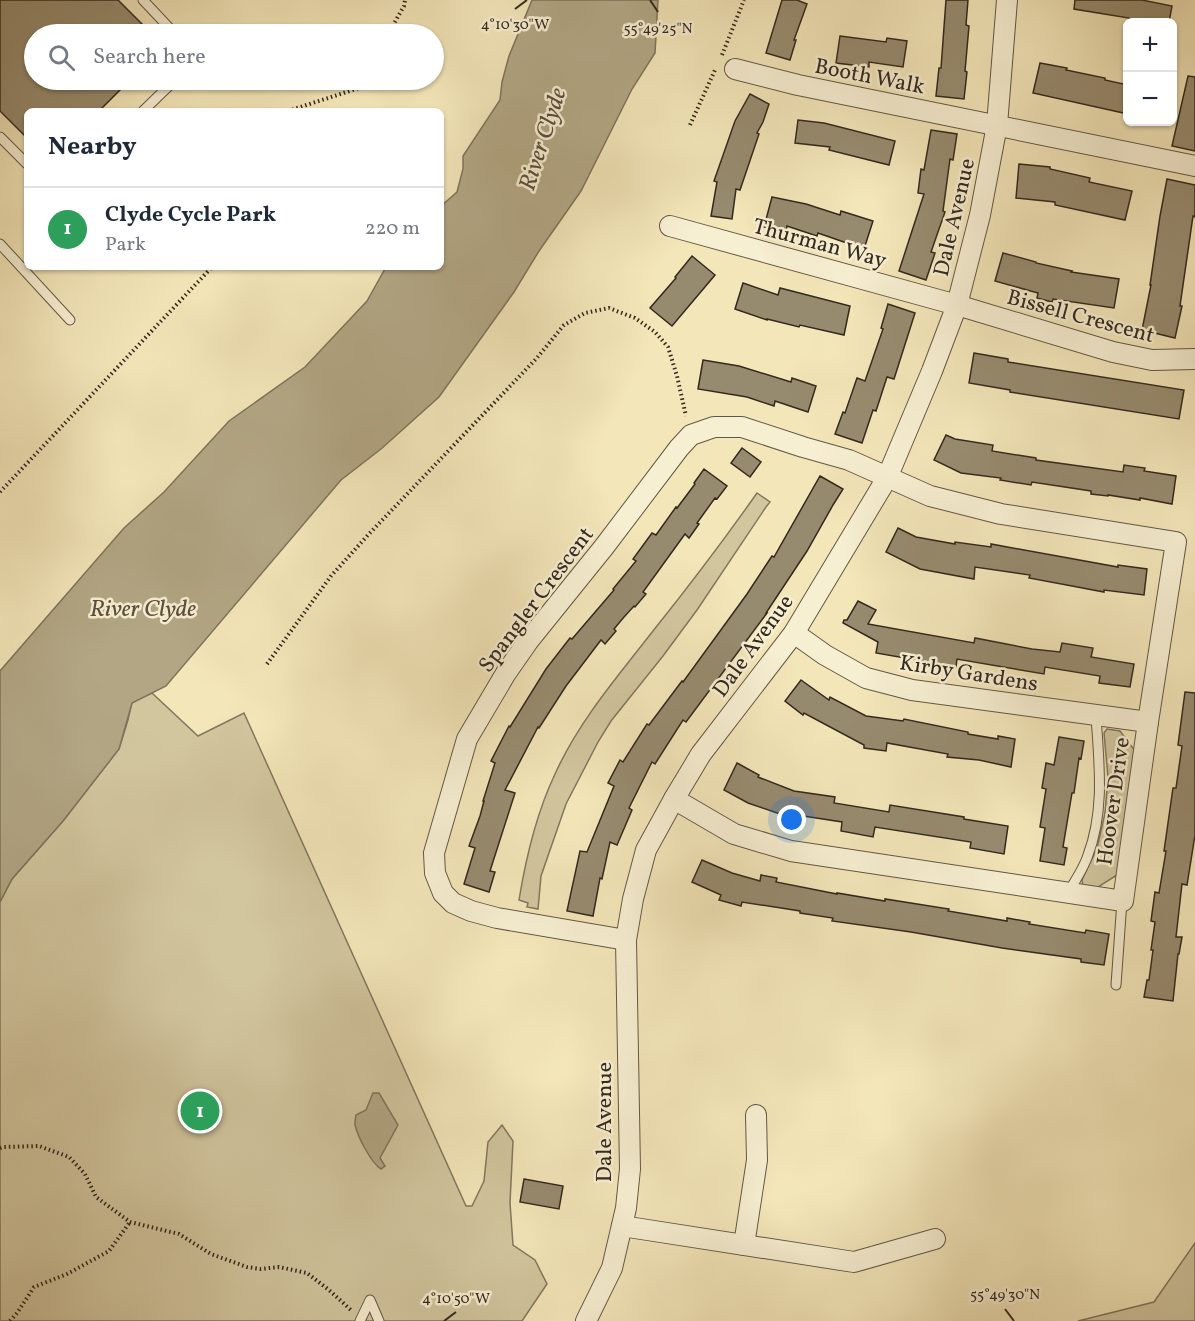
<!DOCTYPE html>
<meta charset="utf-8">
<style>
body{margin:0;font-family:Vollkorn,serif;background:#f2f2f3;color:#1f2937}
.controls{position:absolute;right:18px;top:18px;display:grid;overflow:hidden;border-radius:9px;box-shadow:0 2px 4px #0004}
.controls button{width:54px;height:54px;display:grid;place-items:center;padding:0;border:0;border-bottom:2px solid #e0e1e3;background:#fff;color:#1f2937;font:30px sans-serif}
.you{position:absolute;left:792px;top:820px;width:21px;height:21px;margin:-15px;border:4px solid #fff;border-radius:50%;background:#1a73e8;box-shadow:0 0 0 9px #1a73e833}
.badge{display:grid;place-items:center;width:39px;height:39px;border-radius:50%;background:#8f2418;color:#fff;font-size:20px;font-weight:700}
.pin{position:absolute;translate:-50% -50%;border:3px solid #fff;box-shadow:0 2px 6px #0006}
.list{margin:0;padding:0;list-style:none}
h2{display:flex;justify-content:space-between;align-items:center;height:78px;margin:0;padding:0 24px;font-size:26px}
h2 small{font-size:20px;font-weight:400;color:#747a83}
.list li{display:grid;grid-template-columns:39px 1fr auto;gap:18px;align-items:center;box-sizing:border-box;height:84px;padding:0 24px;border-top:2px solid #e0e1e3}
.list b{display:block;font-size:22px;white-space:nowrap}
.list p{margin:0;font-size:20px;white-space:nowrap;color:#747a83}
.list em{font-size:20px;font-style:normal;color:#747a83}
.icon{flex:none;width:33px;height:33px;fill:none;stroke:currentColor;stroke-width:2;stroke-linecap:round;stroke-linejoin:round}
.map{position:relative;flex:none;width:1195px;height:1321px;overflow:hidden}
.search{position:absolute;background:#fff;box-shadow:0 2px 4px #0004;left:24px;top:24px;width:420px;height:66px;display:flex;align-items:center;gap:15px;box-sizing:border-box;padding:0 21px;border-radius:33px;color:#747a83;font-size:22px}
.panel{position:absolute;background:#fff;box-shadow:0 2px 4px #0004;left:24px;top:108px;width:420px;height:162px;border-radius:9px}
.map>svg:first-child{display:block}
</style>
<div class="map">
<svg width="1195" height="1321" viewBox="0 0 1195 1321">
<rect width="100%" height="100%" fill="#f3e6b9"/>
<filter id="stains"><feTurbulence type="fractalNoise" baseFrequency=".00333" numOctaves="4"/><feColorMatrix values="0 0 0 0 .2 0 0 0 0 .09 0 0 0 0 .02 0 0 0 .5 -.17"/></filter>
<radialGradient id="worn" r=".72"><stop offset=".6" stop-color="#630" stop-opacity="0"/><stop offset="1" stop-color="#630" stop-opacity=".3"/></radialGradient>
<g fill="#d2c69f" stroke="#82785e" stroke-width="1.5">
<path d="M757 493 770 502 766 507 697 610 663 656 611 721 598 742 566 804 541 876 538 909 527 907 528 903 519 900C526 857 536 814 555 774 579 721 617 677 653 631 689 586 724 540 757 493Z"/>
<path d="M152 693 198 736 244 713 466 1206H472L484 1181 488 1142 502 1125 513 1141 510 1203 513 1245 535 1260 547 1284 522 1321H0V902L12 879 63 821 119 749 128 720 132 702Z"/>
<path d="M1107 729 1120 731 1135 751 1117 875 1095 889 1083 887 1082 880 1097 848 1105 813 1108 777 1104 733Z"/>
<path d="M1195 1243V1321H1078L1154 1302Z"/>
</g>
<g fill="#b2a684" stroke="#7f745b" stroke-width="1.5">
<path d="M532 0H658L655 53 632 89 581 191 539 251 514 292 439 397 381 449 341 480 166 686 132 703 119 749 63 821 12 879 0 902V671L124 528 164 492 229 421 305 367 367 301 386 267H441V206L457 192 463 169V156L500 100 502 82 509 56Z"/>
<path d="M373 1093H379L398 1125 380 1158 385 1166 381 1169C371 1163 358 1137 355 1125 355 1122 355 1119 356 1115L366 1110Z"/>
</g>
<g fill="#978b6f" stroke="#33291e" stroke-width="1.5">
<path d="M0 0H118L152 34H34V80H130L99 111H27V138L0 111Z"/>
<path d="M782 0H797L807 4 794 40H796L790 60 766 53Z"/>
<path d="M946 0H968L966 25 969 26 965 71 967 72 964 99 936 96 939 68H941Z"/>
<path d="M1075 0H1142L1172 6 1169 22H1128L1129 18 1074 9Z"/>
<path d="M840 36 886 42 887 38 907 41 903 67 869 62V67L836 63Z"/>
<path d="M1040 63 1067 68 1066 70 1105 78V80L1128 85V114L1033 93Z"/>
<path d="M1188 76 1195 77V151L1172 146Z"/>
<path d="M750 94 769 104 763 122 757 133 759 134 740 190 736 189 732 219 711 216 717 182 714 181 735 121Z"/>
<path d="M798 120 824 123 895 141 889 165 829 150 830 147 795 143Z"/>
<path d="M931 130 957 134 953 160 950 159 943 211 945 212 931 252 935 253 926 280 899 271 924 194 918 193 921 169 924 170Z"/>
<path d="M1019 164 1050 167V169L1090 178 1089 182 1132 191 1125 220 1055 205V202L1016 198Z"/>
<path d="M1167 179 1195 185V217L1193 216 1180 306H1182L1175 338 1142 330 1151 285H1150L1160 216Z"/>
<path d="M772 197 806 204 840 215 841 211 873 221 864 249 818 233 817 236 787 226 786 231 764 227Z"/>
<path d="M1003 253 1036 262V263L1072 271 1071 272 1119 279 1114 308 1053 299 1052 302 1037 298 1038 293 995 281Z"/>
<path d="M692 256 715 275 672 326 650 308 676 278 675 277Z"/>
<path d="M743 283 778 295 780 288 850 306 844 335 800 325 799 327 767 319V320L735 309Z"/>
<path d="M888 304 915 313 894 379 887 377 876 411 873 410 862 443 835 434 843 412 845 413 857 378 865 381 883 329 881 328Z"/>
<path d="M974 353 1008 359V362L1184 390 1179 419 1010 392V390L969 383Z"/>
<path d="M703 360 739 366 791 382 792 378 816 386 808 412 775 401 774 406 747 397 698 389Z"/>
<path d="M946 435 955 439 993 445 992 451 1036 458V460L1123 472 1124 465 1145 468 1144 471 1176 476 1172 504 1140 498V500L1108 495V496L1091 494V491L1032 482 1031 485 1000 480 1001 478 961 473 934 460Z"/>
<path d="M742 448 761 462 750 477 731 463Z"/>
<path d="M704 469 727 486 717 499 715 498 697 523 699 524 689 538 685 534 643 592 646 594 635 607 634 606 624 617 614 629 616 631 605 644 601 640 566 686 539 728 538 727 505 790 515 793 490 871 495 872 489 892 464 884 475 848 469 846 480 816 484 801H483L495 763 491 761 509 726 510 727 546 669 570 638 572 639 614 590 613 589 636 561 633 559 652 533 656 535 676 507 677 508 695 484 694 483Z"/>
<path d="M820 476 843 489 833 505 807 551 766 613H767L686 722 683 720 655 764 652 762 629 808 632 810 617 845 610 842 602 879 600 878 593 916 567 911 580 851 587 852 614 786 608 783 620 760 623 762 647 724 649 725 682 681 683 682 747 594 772 556 774 557Z"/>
<path d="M898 528 916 537 955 544V542L991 547V544L1118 567V565L1147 569 1144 595 1104 590V592L1072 586 1029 578 1030 575 975 567 974 579 920 569 886 552Z"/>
<path d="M858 601 876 610 868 624 974 643 975 638 1032 649 1060 652 1062 643 1093 648 1091 657 1134 664 1130 687 1099 683 1100 676 1045 667 1044 674 957 659 956 667 876 653 878 642 843 623 844 620H847Z"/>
<path d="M801 680 829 700 830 697 866 716 903 721 904 719 968 732V734L998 739V736L1015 739 1011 767 979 760 947 757 948 754 887 743 886 751 864 748V745L804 713 803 715 785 701Z"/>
<path d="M1185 692 1195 693V835L1187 885 1182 884 1176 937H1182L1179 954H1178L1173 1001 1144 997 1147 980H1149L1153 950H1151L1155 922 1151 921 1155 892 1159 893 1166 851H1164L1173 788H1176L1182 746 1178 745Z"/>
<path d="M1059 737 1084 741 1081 759 1079 758 1074 793H1072L1063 847 1067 848 1064 865 1040 861 1045 828 1040 827 1046 789 1042 788 1046 763 1054 765Z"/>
<path d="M737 763 759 775 758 777 794 791 835 797 834 803 889 812 890 805 964 817V819L1008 826 1004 854 970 848 971 842 875 827 873 837 841 831 842 822 784 813 783 815 748 803 724 790Z"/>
<path d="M702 860 732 873 760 881 761 875 777 878 776 882 837 894V893L885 901V899L949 909 948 911 1007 921V918L1030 922 1029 924 1085 933 1086 930 1109 934 1104 965 1081 962V959L1002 948 911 932 832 921 833 918 800 913V911L742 902 741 906 719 900 721 895 692 882Z"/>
<path d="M524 1179 563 1186 559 1209 520 1202Z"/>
</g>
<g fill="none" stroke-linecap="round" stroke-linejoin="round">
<g stroke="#635845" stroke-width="11">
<g id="service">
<path d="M143 0 175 34"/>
<path d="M143 111 175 80"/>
<path d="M0 137 27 164"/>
<path d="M0 244 70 320"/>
<path d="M1069 892C1075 880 1084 868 1088 855 1105 810 1099 763 1096 716"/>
<path d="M1116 985 1122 901"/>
<path d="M360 1321 370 1300 379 1321"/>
</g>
</g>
<g stroke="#635845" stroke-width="22">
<g id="minor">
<path d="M735 69 798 85 1195 166"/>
<path d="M670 226 957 305 1113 352 1152 360 1195 359"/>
<path d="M794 633 825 655 866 678 912 690 1148 722"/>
<path d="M626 940 497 918 471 911 453 903 443 893 435 873 434 853 467 739 506 673 529 640 604 547 679 448 691 435 714 427H742L803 447 849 460 930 496 1001 514 1176 542 1148 722 1123 901 791 851 734 834 674 799"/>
<path d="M622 1226 854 1262 935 1239"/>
<path d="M744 1245 757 1160 756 1115"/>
<path d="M586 1321 612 1268 626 1208 630 1169 626 940 633 899 646 850 674 799 701 754 794 633 887 478 932 371 957 305 980 215 997 125 1007 0"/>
</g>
</g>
<g stroke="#33291e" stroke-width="4" stroke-dasharray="1.5 3" stroke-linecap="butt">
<path d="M388 34 404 6 405 0"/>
<path d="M722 55 744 0"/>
<path d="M288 111 359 88 363 80"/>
<path d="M690 125 715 70"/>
<path d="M0 492 212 267"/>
<path d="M267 664 331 576 368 535 536 359 564 325 585 313 609 308 635 318 655 332 668 347 677 376 686 416"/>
<path d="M0 1148 3 1147 39 1146 69 1157 85 1174 96 1197 130 1222 179 1234 211 1254 247 1267 260 1269 279 1267 307 1273 329 1290 352 1311"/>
<path d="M10 1321 17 1313 34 1287 67 1274 109 1251 130 1222"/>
</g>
<use href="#service" stroke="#f7efd2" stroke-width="9"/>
<use href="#minor" stroke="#f7efd2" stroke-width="20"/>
</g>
<path fill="none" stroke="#33291e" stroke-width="2" d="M650 0 658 12M515 9 527 0M1005 1309 1014 1321M444 1321 456 1312"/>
<g text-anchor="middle" stroke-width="5" stroke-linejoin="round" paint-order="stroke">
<g font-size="22" fill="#33291e" stroke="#f7efd2">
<text transform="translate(870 75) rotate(11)" y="8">Booth Walk</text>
<text transform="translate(953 217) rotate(-77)" y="8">Dale Avenue</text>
<text transform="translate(820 242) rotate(15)" y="8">Thurman Way</text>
<text transform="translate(1081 315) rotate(15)" y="8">Bissell Crescent</text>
<text transform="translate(535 599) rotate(-53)" y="8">Spangler Crescent</text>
<text transform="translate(752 645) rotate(-54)" y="8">Dale Avenue</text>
<text transform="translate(969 672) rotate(9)" y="8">Kirby Gardens</text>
<text transform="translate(1112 801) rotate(-82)" y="8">Hoover Drive</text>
<text transform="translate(603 1122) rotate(-90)" y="8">Dale Avenue</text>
</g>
<g font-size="24" font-style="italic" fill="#594e3d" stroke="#f7efd2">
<text transform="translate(542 139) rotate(-72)" y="8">River Clyde</text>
<text x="143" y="616">River Clyde</text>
</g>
</g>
<g font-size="15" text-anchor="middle" fill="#33291e" stroke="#f7efd2" stroke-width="5" stroke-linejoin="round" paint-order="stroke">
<text x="515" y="29">4°10'30"W</text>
<text x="658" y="33">55°49'25"N</text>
<text x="1005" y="1299">55°49'30"N</text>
<text x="456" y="1303">4°10'50"W</text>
</g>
<rect width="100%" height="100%" filter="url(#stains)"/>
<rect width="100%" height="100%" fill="url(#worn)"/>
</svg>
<div class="controls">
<button>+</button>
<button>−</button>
</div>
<div class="you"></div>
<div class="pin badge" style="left:200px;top:1111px;background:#2e9e5b">1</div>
<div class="search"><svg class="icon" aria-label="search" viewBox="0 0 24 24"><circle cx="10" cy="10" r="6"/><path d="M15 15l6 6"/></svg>Search here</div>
<section class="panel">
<h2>Nearby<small></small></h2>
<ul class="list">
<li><span class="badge" style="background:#2e9e5b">1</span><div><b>Clyde Cycle Park</b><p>Park</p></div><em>220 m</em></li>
</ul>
</section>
</div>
